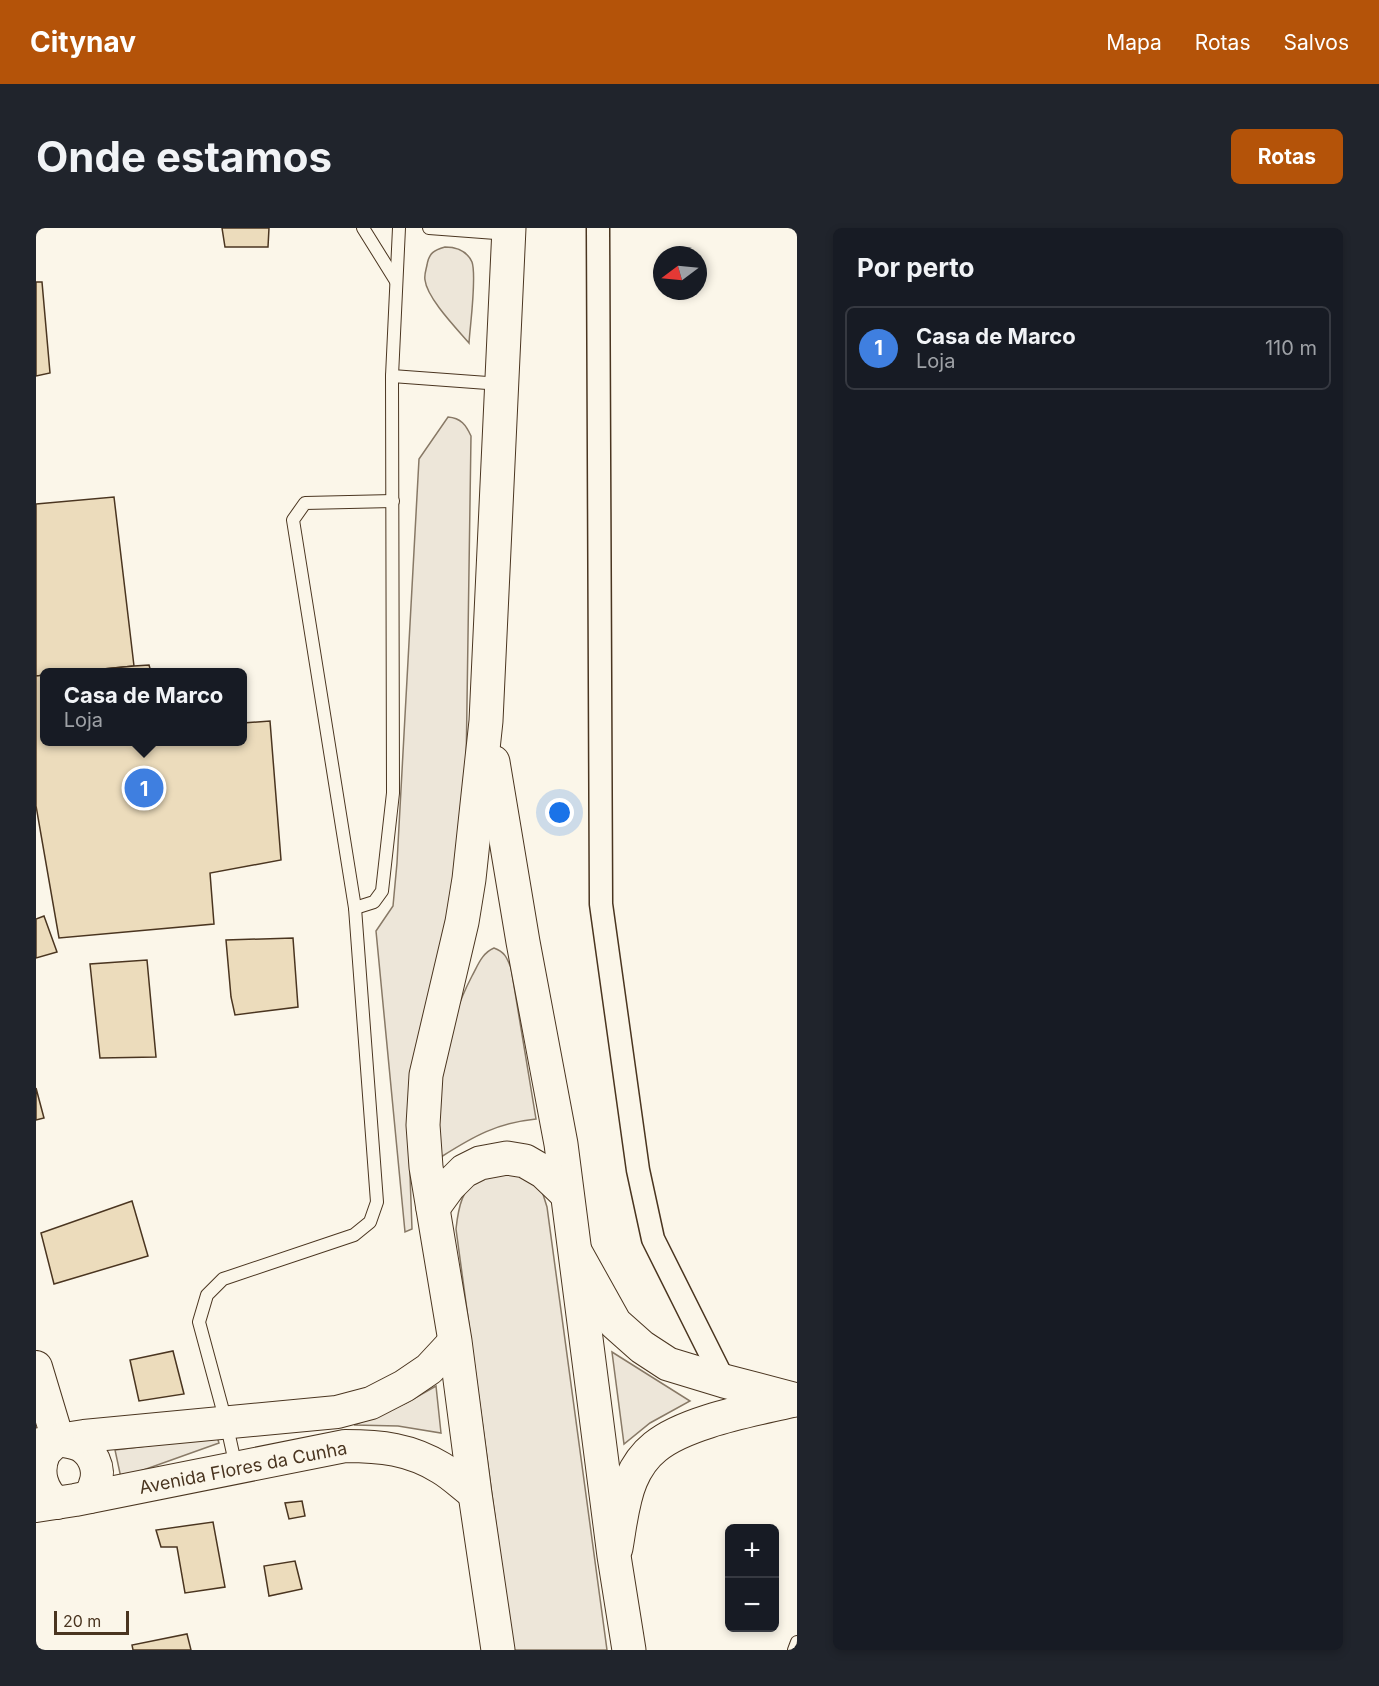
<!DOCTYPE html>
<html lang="pt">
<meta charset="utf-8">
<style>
body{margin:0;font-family:Inter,sans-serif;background:#20242c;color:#f1f3f6}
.controls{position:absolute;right:18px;bottom:18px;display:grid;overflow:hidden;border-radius:9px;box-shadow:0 3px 9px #0003}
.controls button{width:54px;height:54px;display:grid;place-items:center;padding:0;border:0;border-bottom:2px solid #363941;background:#171b24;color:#f1f3f6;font:30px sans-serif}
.compass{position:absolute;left:617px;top:18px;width:54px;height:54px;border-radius:50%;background:#171b24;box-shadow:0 3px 9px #0003;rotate:254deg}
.scale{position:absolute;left:18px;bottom:15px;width:75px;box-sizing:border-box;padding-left:6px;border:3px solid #4a3520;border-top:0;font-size:16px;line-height:21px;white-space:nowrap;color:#4a3520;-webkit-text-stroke:4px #fbf6e9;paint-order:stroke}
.you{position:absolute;left:524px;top:585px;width:21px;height:21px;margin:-15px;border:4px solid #fff;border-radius:50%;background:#1a73e8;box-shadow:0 0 0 9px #1a73e833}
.badge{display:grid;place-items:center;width:39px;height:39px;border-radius:50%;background:#b45309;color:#fff;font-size:20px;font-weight:700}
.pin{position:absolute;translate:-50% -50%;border:3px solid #fff;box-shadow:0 2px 6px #0006}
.popup{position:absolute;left:4px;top:440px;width:207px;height:78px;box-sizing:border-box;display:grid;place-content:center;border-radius:9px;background:#171b24;filter:drop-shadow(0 2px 4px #0005);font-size:20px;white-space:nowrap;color:#9ea1a6}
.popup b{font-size:22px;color:#f1f3f6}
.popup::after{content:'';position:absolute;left:50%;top:100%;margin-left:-12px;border:12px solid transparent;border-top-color:#171b24}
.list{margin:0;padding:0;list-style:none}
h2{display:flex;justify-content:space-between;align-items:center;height:78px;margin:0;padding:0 24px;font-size:26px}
h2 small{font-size:20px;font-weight:400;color:#9ea1a6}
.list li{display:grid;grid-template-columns:39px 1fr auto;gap:18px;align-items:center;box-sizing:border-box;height:84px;margin:0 12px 12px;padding:0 12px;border:2px solid #363941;border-radius:9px}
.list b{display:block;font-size:22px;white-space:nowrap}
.list p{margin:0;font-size:20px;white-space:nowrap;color:#9ea1a6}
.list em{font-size:20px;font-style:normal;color:#9ea1a6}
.map{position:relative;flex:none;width:761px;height:1422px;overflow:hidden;border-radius:9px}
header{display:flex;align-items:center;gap:36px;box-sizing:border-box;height:84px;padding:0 30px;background:#b45309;color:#fff}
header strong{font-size:28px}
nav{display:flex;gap:33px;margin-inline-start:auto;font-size:21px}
.intro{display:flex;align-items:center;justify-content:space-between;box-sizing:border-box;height:144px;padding:0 36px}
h1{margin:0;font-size:42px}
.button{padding:15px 27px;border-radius:9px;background:#b45309;color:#fff;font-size:21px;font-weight:700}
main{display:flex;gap:36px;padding:0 36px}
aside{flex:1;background:#171b24;border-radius:9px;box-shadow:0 3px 9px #0003}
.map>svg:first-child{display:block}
</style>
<header>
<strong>Citynav</strong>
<nav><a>Mapa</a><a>Rotas</a><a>Salvos</a></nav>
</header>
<div class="intro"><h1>Onde estamos</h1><a class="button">Rotas</a></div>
<main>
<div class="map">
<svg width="761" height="1422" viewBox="0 0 761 1422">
<rect width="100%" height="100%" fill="#fbf6e9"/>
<g fill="#ede6d9" stroke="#887966" stroke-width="1.5">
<path d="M409 19C420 19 431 23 436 34 441 48 434 98 433 115 420 100 391 70 389 52 388 47 390 42 391 37 393 25 398 22 409 19Z"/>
<path d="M412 189C425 190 430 197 435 208L429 609 373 920 376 1001 369 1004 340 703 357 678 361 635 383 231Z"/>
<path d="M458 720C469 724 471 730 475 740L500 891C461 895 438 908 405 929 404 915 403 901 403 887 403 840 414 790 436 748 442 737 446 725 458 720Z"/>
<path d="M481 942 506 963 511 979 571 1422H477L420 1001C422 982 426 956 447 948 457 944 470 944 481 942Z"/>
<path d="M576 1124 654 1173 614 1195 588 1216Z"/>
<path d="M400 1158 405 1205 362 1198 318 1197 370 1175Z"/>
<path d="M181 1209 183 1215 85 1250 79 1222Z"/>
</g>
<g fill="#ecdcbc" stroke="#4a3520" stroke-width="1.5">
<path d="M186 0H233L232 19H189Z"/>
<path d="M0 54H6L14 145 0 148Z"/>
<path d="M78 269 98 438 36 444H9V447L0 448V276Z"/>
<path d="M113 437 115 444H36L98 438Z"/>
<path d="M9 447V514H207V495L234 493 245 632 174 645 178 696 23 710 0 578V448Z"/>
<path d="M8 688 21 724 0 730V691Z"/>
<path d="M257 710 262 779 199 787 195 769 190 712Z"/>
<path d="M111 732 120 829 64 830 54 736Z"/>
<path d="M0 860 8 890 0 892Z"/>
<path d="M96 973 112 1028 18 1056 5 1005Z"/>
<path d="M137 1123 148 1166 103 1173 94 1132Z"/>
<path d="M266 1273 269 1288 253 1291 249 1275Z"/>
<path d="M177 1294 189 1359 149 1365 141 1319H125L120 1302Z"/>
<path d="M259 1333 266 1361 233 1368 228 1338Z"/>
<path d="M151 1406 155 1422H97L96 1417Z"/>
</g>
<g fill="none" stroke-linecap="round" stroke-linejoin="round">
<g stroke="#4a3520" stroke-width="14">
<g id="lane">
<path d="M327 0 360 53"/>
<path d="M363 0 356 148 465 156"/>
<path d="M393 0 473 6"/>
<path d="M319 680 338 674 346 663 357 565 356 148"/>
<path d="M200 1239 190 1194 163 1094 171 1067 187 1051 318 1007 334 994 341 974 319 680 257 292 269 275 357 273"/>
<path d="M758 1422 761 1414"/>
</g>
</g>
<g stroke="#4a3520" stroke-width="25">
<path id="street" d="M562 0 565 676 602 942 617 1011 688 1153"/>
</g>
<g stroke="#4a3520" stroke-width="34">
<g id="secondary">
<path d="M0 1139 22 1212"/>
<path d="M22 1212C28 1213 35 1214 41 1216 56 1222 65 1240 59 1256 58 1261 55 1265 53 1269"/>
<path d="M0 1217 22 1212 48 1208 301 1184 335 1175 368 1158 393 1141 419 1113"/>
<path d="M21 1275C6 1264 0 1244 8 1226 11 1221 17 1216 22 1212"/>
<path d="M0 1278 39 1272 309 1218C345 1218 374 1221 405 1240 417 1247 428 1258 439 1266"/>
</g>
</g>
<g stroke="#4a3520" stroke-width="35">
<g id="primary">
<path d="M540 1025 579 1095 606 1119 632 1136 688 1153 761 1172"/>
<path d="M580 1320C584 1298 586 1273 595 1252 600 1240 609 1227 619 1219 649 1194 716 1182 754 1173"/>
</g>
</g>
<g stroke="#4a3520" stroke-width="35">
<g id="highway">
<path d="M457 534 487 714 525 916 578 1328 593 1422"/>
<path d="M397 980 413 958 428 943 444 935 471 930 489 933 508 944 530 965"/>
<path d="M462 1422 439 1266 419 1113 390 939 387 897 390 847 426 694 433 651 450 493 473 0"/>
</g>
</g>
<use href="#lane" stroke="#fbf6e9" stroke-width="12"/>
<use href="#street" stroke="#fbf6e9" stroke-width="22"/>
<use href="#secondary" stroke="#fbf6e9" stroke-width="32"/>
<use href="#primary" stroke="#fbf6e9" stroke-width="33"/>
<use href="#highway" stroke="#fbf6e9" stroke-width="33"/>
</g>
<g text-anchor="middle" stroke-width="4.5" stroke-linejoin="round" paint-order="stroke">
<g font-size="18" fill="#4a3520" stroke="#fbf6e9">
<text transform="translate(207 1240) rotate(-11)" y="6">Avenida Flores da Cunha</text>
</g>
</g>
</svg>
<div class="controls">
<button>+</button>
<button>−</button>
</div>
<svg class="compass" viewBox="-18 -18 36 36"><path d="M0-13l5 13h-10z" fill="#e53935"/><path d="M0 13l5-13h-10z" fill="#9ea1a6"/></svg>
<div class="scale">20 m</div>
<div class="you"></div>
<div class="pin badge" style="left:108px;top:560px;background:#3f7fe0">1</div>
<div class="popup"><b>Casa de Marco</b>Loja</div>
</div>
<aside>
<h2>Por perto<small></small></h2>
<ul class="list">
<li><span class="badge" style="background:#3f7fe0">1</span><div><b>Casa de Marco</b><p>Loja</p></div><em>110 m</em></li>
</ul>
</aside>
</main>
